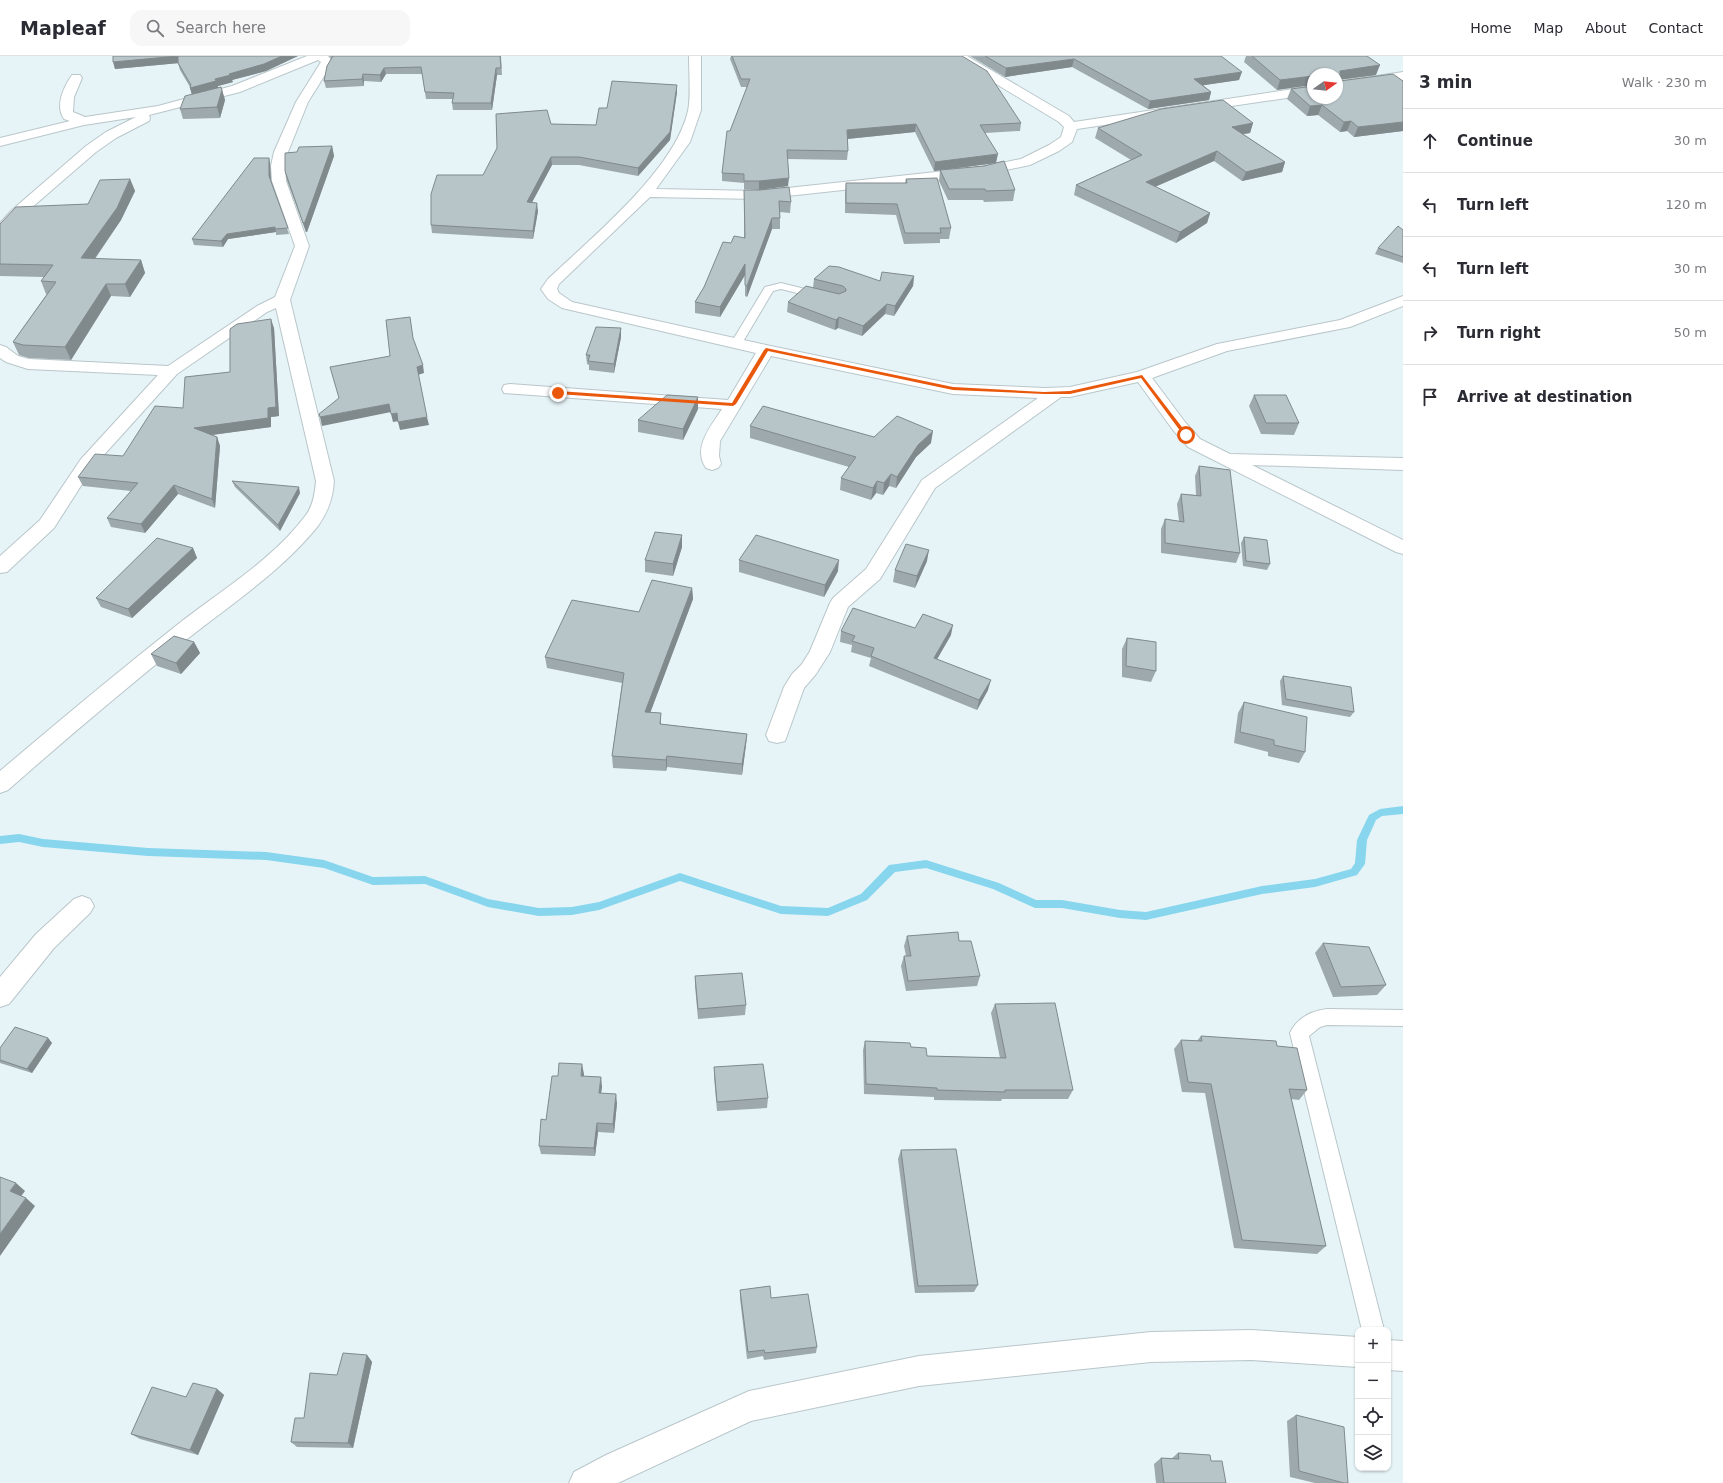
<!DOCTYPE html>
<meta charset="utf-8">
<style>
body{margin:0;font-family:"DejaVu Sans",sans-serif;background:#f7f7f7;color:#2b2b33}
.controls{position:absolute;right:12px;bottom:12px;display:grid;overflow:hidden;border-radius:8px;box-shadow:0 1px 3px #0004}
.controls button{width:36px;height:36px;display:grid;place-items:center;padding:0;border:0;border-bottom:1px solid #e1e1e2;background:#fff;color:#2b2b33;font:20px sans-serif}
.compass{position:absolute;left:1307px;top:12px;width:36px;height:36px;border-radius:50%;background:#fff;box-shadow:0 1px 3px #0004;rotate:75deg}
.stop{position:absolute;width:12px;height:12px;margin:-9px;border:3px solid #ea580c;border-radius:50%;background:#fff}
.stop.end{background:#ea580c;border-color:#fff;box-shadow:0 1px 4px #0008}
.list{margin:0;padding:0;list-style:none}
h2{display:flex;justify-content:space-between;align-items:center;height:52px;margin:0;padding:0 16px;font-size:17px}
h2 small{font-size:13px;font-weight:400;color:#7c7c81}
.list li{display:grid;grid-template-columns:26px 1fr auto;gap:12px;align-items:center;box-sizing:border-box;height:64px;padding:0 16px;border-top:1px solid #e1e1e2}
.list b{display:block;font-size:15px;white-space:nowrap}
.list em{font-size:13px;font-style:normal;color:#7c7c81}
.icon{flex:none;width:22px;height:22px;fill:none;stroke:currentColor;stroke-width:2;stroke-linecap:round;stroke-linejoin:round}
.map{position:relative;flex:none;width:1403px;height:1427px;overflow:hidden}
header{display:flex;align-items:center;gap:24px;box-sizing:border-box;height:56px;padding:0 20px;background:#fff;border-bottom:1px solid #e1e1e2}
header strong{font-size:19px}
nav{display:flex;gap:22px;margin-inline-start:auto;font-size:14px}
.search{width:280px;height:36px;background:#f7f7f7;display:flex;align-items:center;gap:10px;box-sizing:border-box;padding:0 14px;border-radius:12px;color:#7c7c81;font-size:15px}
main{display:flex}
aside{flex:1;background:#fff}
.map>svg:first-child{display:block}
</style>
<header>
<strong>Mapleaf</strong>
<div class="search"><svg class="icon" aria-label="search" viewBox="0 0 24 24"><circle cx="10" cy="10" r="6"/><path d="M15 15l6 6"/></svg>Search here</div>
<nav><a>Home</a><a>Map</a><a>About</a><a>Contact</a></nav>
</header>
<main>
<div class="map">
<svg width="1403" height="1427" viewBox="0 0 1403 1427">
<rect width="100%" height="100%" fill="#e6f4f8"/>
<g fill="none" stroke-linecap="round" stroke-linejoin="round">
<path fill="#87d6ed" fill-rule="evenodd" d="M1403 750V758L1382 760 1376 764 1367 784 1365 808 1357 819 1315 831 1262 838 1146 864 1120 862 1062 852H1035L993 833 926 812 895 816 867 844 828 860 781 858 680 825 599 854 572 859 539 860 488 851 425 828 373 829 324 812 266 804 148 800 43 791 19 786 0 788V780L19 778 43 783 148 792 266 796 324 804 373 821 425 820 488 843 539 852 572 851 599 846 680 817 781 850 828 852 861 838 889 809 926 804 999 827 1036 844H1062L1120 854 1146 856 1262 830 1315 823 1351 813 1355 807 1357 784 1369 759 1380 753Z"/>
<g stroke="#b9c6ca" stroke-width="2">
<g id="service">
<path d="M781 227 825 238 827 240 821 243 781 233 773 235 741 289H733L731 287 765 231Z"/>
<path d="M1327 953 1403 954V970L1327 969 1320 971 1309 980 1384 1274H1362L1290 977C1297 962 1311 955 1327 953Z"/>
</g>
</g>
<g stroke="#b9c6ca" stroke-width="2">
<g id="minor">
<path d="M307 0H328L333 6 308 46 288 96 285 110 286 125 309 190 290 244 334 425C333 442 328 456 318 470 281 516 231 548 186 584 125 633 66 683 8 734L0 737V715C60 664 120 614 182 565 225 532 273 503 306 459 313 450 315 437 316 425L276 252 267 256 177 318 93 411 54 472 7 516 0 517V500L40 464 81 403 158 319 28 313 6 306 0 302V289L6 291 18 300 29 303 168 310 257 250 275 241 295 190 272 125 271 110 274 96 296 46 321 6 318 4 240 36 149 59 150 62 149 65 116 82 96 96 22 160 5 178 0 179V167L12 154 86 90 106 76 136 61 84 69 0 90V82L70 65 64 63C55 50 63 32 72 19H80L82 22 74 41 73 56 85 61 158 50 232 30Z"/>
<path d="M689 0H701V54L690 86 656 133 759 135 982 111 1021 103 1049 89 1061 81 1064 71 1059 66 955 3 953 0H967L1069 60 1074 66 1313 30V38L1077 73 1072 86 1059 95 1030 109 982 119 759 143 650 141 559 228 557 233 559 237 572 246 766 289 953 328 1045 332 1070 331 1137 316 1217 288 1340 264 1403 240V250L1350 271 1227 295 1152 322 1185 366 1200 383 1230 398 1403 402V414L1252 409 1403 484V498L1396 496 1188 391 1173 374 1138 326 1070 341H1061L935 432 880 523 848 551 830 596 816 618 804 632 785 685 777 687 769 685 766 679 784 631 792 618 802 608 810 595 830 547 833 542 866 513 922 424 1038 342 953 338 771 300 720 385 719 400 721 408 718 412 712 414 706 412C692 392 711 370 722 353L504 337 502 333 504 329 510 328 728 344 756 297 562 252 548 243 541 233 548 223C592 181 674 115 688 55 691 42 689 14 689 0Z"/>
<path d="M1403 16V24L1337 34V26Z"/>
<path d="M82 840 90 843 94 850 90 857 54 892 9 948 0 951V921L36 878 74 843Z"/>
<path d="M1251 1274 1358 1281V1311L1251 1304 1151 1306 919 1330 751 1365 618 1427H569L574 1416 606 1399 749 1335 919 1300 1151 1276Z"/>
<path d="M1388 1284 1403 1285V1315L1388 1314Z"/>
</g>
</g>
<use href="#service" fill="#fff" fill-rule="evenodd"/>
<use href="#minor" fill="#fff" fill-rule="evenodd"/>
</g>
<g fill="#9da9ac">
<path d="M113 0H298L266 15 232 24 233 26 218 30V32L222 34 225 44 220 62 183 63 180 53 192 38 190 32V31L180 14 178 7 115 13Z"/>
<path d="M329 0H501L502 19H497L492 54H453L452 47V43H426L422 18H386L381 26 364 25V30L326 32 324 25 331 2Z"/>
<path d="M731 0H962L1021 67 1020 75 985 77 996 107 934 115 915 76 848 83V95L847 104 787 103 788 130 759 134 744 133V127L722 125V117L730 75 747 31H741L730 3Z"/>
<path d="M970 0H1221L1239 24 1203 29 1211 36 1209 44 1148 53 1072 11 1005 21Z"/>
<path d="M1246 0H1367L1376 19 1340 24V25H1403V75L1354 81 1347 75 1340 76 1318 59 1307 60 1287 43 1291 33 1313 42 1337 18H1313L1277 34 1244 6Z"/>
<path d="M677 29V36L670 84 638 120 579 109H552L532 146 538 155 533 183 432 177 431 169 483 119 551 68 596 69 607 52Z"/>
<path d="M1253 67 1250 77 1243 78 1285 106 1282 116 1242 125 1214 105 1155 131 1210 157 1207 167 1176 187 1074 139 1076 129 1131 104 1095 82 1098 72Z"/>
<path d="M332 90 334 100 307 176H306L287 125 285 115 297 96Z"/>
<path d="M270 107 271 124 289 178 276 179V176L228 183 223 191 194 189 192 183Z"/>
<path d="M940 114 1015 134 1013 145 984 146 983 144H948L939 125Z"/>
<path d="M130 123 135 135 121 164 95 203 141 204 145 217 130 241 111 240 71 304 29 302 19 299 13 286 47 238H46L41 225 44 221 0 220V168L88 148Z"/>
<path d="M906 123 951 172 949 183H940V187L904 188 896 159 845 157V138L846 127H905Z"/>
<path d="M744 134 791 146 790 157 780 156V173H772L747 241 745 240V219L720 261 695 257V246L731 187 744 182Z"/>
<path d="M1403 174V207L1375 198 1378 192Z"/>
<path d="M914 220 913 230 894 260 885 258 862 280 838 272 835 274 787 256 788 246 813 232 814 223 880 225Z"/>
<path d="M274 272 279 360 271 361V371L211 379 217 381 220 390 215 452 178 438 145 477 111 471 107 462 131 435 83 430 78 421 123 400 230 316Z"/>
<path d="M621 272V281L614 317 589 314V309L587 308 586 299Z"/>
<path d="M1254 339 1299 367 1294 379 1261 378 1249 350Z"/>
<path d="M698 341V353L683 384 638 376V364Z"/>
<path d="M750 370 874 381 931 387 916 401 896 432 889 430 883 439 876 437 871 444 840 434 841 422 849 411 750 382Z"/>
<path d="M1199 410 1240 497 1236 507 1161 497V473L1165 463 1179 465 1177 448 1181 438 1196 439 1195 420Z"/>
<path d="M232 425 300 437 280 475 235 431Z"/>
<path d="M682 479V491L673 520 645 516V504Z"/>
<path d="M1244 481 1270 508 1267 514 1243 510 1241 487Z"/>
<path d="M193 492 197 502 132 562 101 551 96 542Z"/>
<path d="M739 504 838 515 824 541 739 516Z"/>
<path d="M927 505 915 532 893 526 895 514Z"/>
<path d="M692 532 693 543 650 657H661V668L747 678 746 689 742 719 667 711 666 715 613 712 612 700 622 627 547 612 545 601 639 556Z"/>
<path d="M915 572 951 579 937 603 988 634 977 654 869 610 871 602 851 596 852 589 840 586 841 575Z"/>
<path d="M1127 582 1156 615 1151 626 1122 621V593Z"/>
<path d="M194 586 200 597 181 618 157 610 151 598Z"/>
<path d="M1283 620 1354 656 1350 661 1282 649 1280 625Z"/>
<path d="M1244 646 1305 696 1299 707 1268 700V696L1234 687 1238 657Z"/>
<path d="M907 880 959 885 980 920 977 930 906 935 901 910 904 900H906L904 890Z"/>
<path d="M1323 887 1386 929 1377 939 1333 941 1315 897Z"/>
<path d="M695 920 746 949 745 959 698 963 695 930Z"/>
<path d="M995 948 1073 1034 1068 1043H1002L1001 1045 934 1044V1041L864 1038 863 994 865 985 911 991 927 1000 1000 1002 991 957Z"/>
<path d="M1201 980 1277 990 1307 1034 1299 1044 1291 1043 1326 1190 1317 1198 1234 1192 1205 1037 1182 1036 1174 993 1181 984 1197 985Z"/>
<path d="M48 982 52 987 32 1017 0 1007V992Z"/>
<path d="M714 1011 768 1042 767 1052 717 1055 714 1021Z"/>
<path d="M584 1018 583 1020 602 1030 601 1037 617 1047 614 1077 598 1076 595 1100 541 1098 539 1090 558 1020Z"/>
<path d="M901 1094 978 1229 974 1236 915 1237 898 1103Z"/>
<path d="M740 1234 771 1242 817 1291 816 1297 764 1304 763 1300 747 1303 740 1242Z"/>
<path d="M367 1299 372 1306 353 1392 297 1391 291 1386 304 1362Z"/>
<path d="M217 1333 224 1339 198 1399 140 1383 131 1378Z"/>
<path d="M1296 1359 1348 1427H1315L1290 1421 1287 1365Z"/>
<path d="M1178 1397 1211 1405 1226 1427H1156L1154 1408 1161 1402 1171 1403Z"/>
</g>
<g fill="#80898c">
<path d="M178 0 180 7 115 13 113 6Z"/>
<path d="M282 0H298L266 15 232 24 233 26 218 30V32L192 39 190 32 229 18Z"/>
<path d="M1074 3 1072 11 1005 21 1006 12Z"/>
<path d="M1380 9 1376 19 1337 24 1340 15Z"/>
<path d="M384 12 386 18 381 26 380 19Z"/>
<path d="M496 12 497 19 492 54 491 47Z"/>
<path d="M1242 16 1239 24 1192 31 1194 23Z"/>
<path d="M363 18 364 25V30L362 23Z"/>
<path d="M1313 20V29L1277 34 1280 24Z"/>
<path d="M677 29V36L670 84 638 120V112Z"/>
<path d="M222 34 225 44 220 62 217 51Z"/>
<path d="M1211 36 1209 44 1148 53 1150 45Z"/>
<path d="M1322 49 1318 59 1307 60 1310 50Z"/>
<path d="M1351 65 1347 75 1340 76 1344 66Z"/>
<path d="M1403 66V75L1354 81 1358 71Z"/>
<path d="M1253 67 1250 77 1229 80 1232 71Z"/>
<path d="M916 68 915 76 846 83 847 74Z"/>
<path d="M332 90 334 100 307 176H306L303 167Z"/>
<path d="M1217 95 1214 105 1143 136 1146 126Z"/>
<path d="M998 98 996 107 934 115 935 106Z"/>
<path d="M551 101 552 109 528 154 527 146Z"/>
<path d="M269 102 270 107 271 126 269 120Z"/>
<path d="M1285 106 1282 116 1242 125 1246 116Z"/>
<path d="M789 122 788 130 759 134V125Z"/>
<path d="M130 123 135 135 121 164 86 215 81 202Z"/>
<path d="M537 147 538 155 533 183V175Z"/>
<path d="M1210 157 1207 167 1176 187 1180 176Z"/>
<path d="M772 162V173L747 241V230Z"/>
<path d="M275 171 276 176 228 183 223 191 221 185 227 178Z"/>
<path d="M141 204 145 217 130 241 125 228Z"/>
<path d="M745 208V219L720 261V251Z"/>
<path d="M914 220 913 230 894 260 895 250Z"/>
<path d="M106 228 111 240 71 304 65 291Z"/>
<path d="M887 248 885 258 862 280 863 270Z"/>
<path d="M839 261 838 272 835 274 836 264Z"/>
<path d="M271 263 274 272 279 360 271 361V371L197 381 194 372 268 352Z"/>
<path d="M621 272V281L614 317V308Z"/>
<path d="M423 309 424 317 418 319 417 311Z"/>
<path d="M698 341V353L683 384V373Z"/>
<path d="M389 348 391 356 322 370 320 361Z"/>
<path d="M397 357 399 365 393 366 391 358Z"/>
<path d="M427 361 429 369 400 374 398 366Z"/>
<path d="M933 375 931 387 916 401 896 432 897 421 918 389Z"/>
<path d="M217 381 220 390 215 452 212 443Z"/>
<path d="M891 418 889 430 883 439 884 427Z"/>
<path d="M877 425 876 437 871 444 873 432Z"/>
<path d="M174 429 178 438 145 477 141 468Z"/>
<path d="M299 431 300 437 280 475 278 469Z"/>
<path d="M682 479V491L673 520V508Z"/>
<path d="M193 492 197 502 132 562 128 553Z"/>
<path d="M929 494 927 505 915 532 917 520Z"/>
<path d="M839 504 838 515 824 541 825 529Z"/>
<path d="M692 532 693 543 646 668 645 656Z"/>
<path d="M953 569 951 579 932 612 934 602Z"/>
<path d="M194 586 200 597 181 618 176 607Z"/>
<path d="M991 624 988 634 977 654 979 644Z"/>
<path d="M747 678 746 689 742 719V708Z"/>
<path d="M667 700V711L666 715V704Z"/>
<path d="M48 982 52 987 32 1017 27 1013Z"/>
<path d="M582 1008 584 1018 583 1029 581 1020Z"/>
<path d="M601 1021 602 1030 600 1046 599 1037Z"/>
<path d="M616 1038 617 1047 614 1077 613 1068Z"/>
<path d="M597 1067 598 1076 595 1100 594 1092Z"/>
<path d="M16 1127 25 1135 19 1143 10 1135Z"/>
<path d="M26 1142 35 1150 0 1200V1178Z"/>
<path d="M367 1299 372 1306 353 1392 348 1387Z"/>
<path d="M217 1333 224 1339 198 1399 190 1394Z"/>
</g>
<g fill="#b7c4c8" stroke="#80898c">
<path d="M113 0H178L113 6Z"/>
<path d="M178 0H282L264 8 229 18 231 19 215 23 216 25 190 32 191 29 178 7Z"/>
<path d="M333 0H500L501 12H496L491 47H452L454 37 425 36 421 11 384 12 380 19 363 18 362 23 324 25 327 10Z"/>
<path d="M732 0H962L987 15 1021 67 980 69 998 98 935 106 916 68 847 74 848 95 787 94 789 122 759 125H744V118L722 117 727 75H730L750 23H741Z"/>
<path d="M985 0H1221L1242 16 1194 23 1211 36 1150 45 1074 3 1006 12Z"/>
<path d="M1252 0H1367L1380 9 1340 15V25L1393 18 1403 25V66L1358 71 1351 65 1344 66 1322 49 1310 50 1291 33 1313 30V42H1337V18H1313V20L1280 24Z"/>
<path d="M612 25 677 29 670 76 638 112 579 101H551L527 146 537 147 533 175 431 169V138L437 119H483L497 92 496 58 547 54 551 68 596 69 599 52H607Z"/>
<path d="M221 31 222 34 217 51 180 53 185 40Z"/>
<path d="M1223 44 1253 67 1232 71 1285 106 1246 116 1217 95 1146 126 1210 157 1180 176 1076 129 1142 99 1098 72 1161 53Z"/>
<path d="M332 90 305 166 303 167 285 115V97L297 96 299 91Z"/>
<path d="M254 102H269V120L288 172 275 173V171L227 178 221 185 192 183Z"/>
<path d="M1004 105 1015 134 986 135 985 133H949L940 114 984 110Z"/>
<path d="M937 122 951 172H940L941 177H905L897 148 846 147V127H907L906 123Z"/>
<path d="M130 123 117 152 81 202 141 204 125 228H106L65 291 23 289 13 286 56 226 41 225 53 209 0 208V168L16 151 88 148 100 124Z"/>
<path d="M789 131 791 146 779 145 780 162H772L747 230 745 229V208L720 251 695 246 704 231 723 186 731 187 734 180 745 182 744 134H760Z"/>
<path d="M1398 170 1403 174V201L1378 192Z"/>
<path d="M829 210 839 211 880 225 882 216 914 220 895 250 887 248 863 270 839 261 836 264 788 246 806 230 839 238 846 235V233L843 230 814 223Z"/>
<path d="M410 261 413 282 423 309 417 311 427 361 398 366 397 357 391 358 389 348 320 361 319 358 339 342 330 311 390 300 386 264Z"/>
<path d="M271 263 276 351 268 352V362L194 372 217 381 212 443 174 429 141 468 107 462 138 427 78 421 95 398 123 400 155 350 183 352 185 321 230 316V273L237 268Z"/>
<path d="M596 271 621 272 614 308 588 305 590 299H586Z"/>
<path d="M667 339 698 341 683 373 638 364Z"/>
<path d="M1254 339H1286L1299 367H1266Z"/>
<path d="M763 350 874 381 897 360 933 375 918 389 897 421 891 418 884 427 877 425 873 432 841 422 856 401 750 370Z"/>
<path d="M1199 410 1230 414 1240 497 1165 487V463L1184 466 1181 438 1201 440Z"/>
<path d="M232 425 299 431 278 469Z"/>
<path d="M655 476 682 479 673 508 645 504Z"/>
<path d="M756 479 839 504 825 529 739 504Z"/>
<path d="M1244 481 1267 484 1270 508 1246 505Z"/>
<path d="M157 482 193 492 128 553 96 542Z"/>
<path d="M906 488 929 494 917 520 895 514Z"/>
<path d="M652 524 692 532 645 656 661 657 660 668 747 678 742 708 667 700 666 704 612 700 624 617 545 601 572 544 639 556Z"/>
<path d="M853 552 915 572 923 558 953 569 934 602 991 624 979 644 871 600 874 592 852 585 855 580 841 575Z"/>
<path d="M174 580 194 586 176 607 151 598Z"/>
<path d="M1127 582 1156 586V615L1126 610Z"/>
<path d="M1283 620 1351 631 1354 656 1286 643Z"/>
<path d="M1244 646 1307 661 1305 696 1274 689V684L1240 676Z"/>
<path d="M958 876 959 885H971L980 920 908 925 904 900H911L907 880Z"/>
<path d="M1323 887 1369 891 1386 929 1341 931Z"/>
<path d="M742 917 746 949 698 953 695 920Z"/>
<path d="M1055 947 1073 1034H1005V1036L937 1034V1032L866 1028 865 985 910 987 911 991 926 992 927 1000 1006 1002 995 948Z"/>
<path d="M15 971 48 982 27 1013 0 1004V992Z"/>
<path d="M1201 980 1276 985 1277 990 1297 992 1307 1034 1289 1033 1326 1190 1242 1184 1211 1028 1188 1026 1181 984 1202 985Z"/>
<path d="M559 1007 582 1008 581 1020 601 1021 599 1037 616 1038 613 1068 597 1067 594 1092 539 1090 541 1063 546 1064 552 1020H558Z"/>
<path d="M763 1008 768 1042 717 1046 714 1011Z"/>
<path d="M956 1093 978 1229 918 1230 901 1094Z"/>
<path d="M0 1121 16 1127 10 1135 26 1142 0 1178Z"/>
<path d="M770 1230 771 1242 808 1238 817 1291 765 1297 764 1294 748 1296 740 1234Z"/>
<path d="M343 1297 367 1299 348 1387 291 1386 295 1362H304L310 1317 337 1319Z"/>
<path d="M193 1327 217 1333 190 1394 131 1378 152 1331 186 1341Z"/>
<path d="M1296 1359 1344 1371 1348 1427H1344L1299 1415Z"/>
<path d="M1178 1397 1210 1399 1211 1405H1222L1226 1427H1164L1161 1402 1179 1403Z"/>
</g>
<path fill="#ea580c" d="M766 292 953 331 1044 336 1070 335 1142 319 1188 379 1184 380 1141 322 1070 338H1044L953 334 768 295 736 348 733 350 558 338 555 337 558 335 732 347 764 294Z"/>
</svg>
<div class="controls">
<button>+</button>
<button>−</button>
<button><svg class="icon" aria-label="locate" viewBox="0 0 24 24"><circle cx="12" cy="12" r="6"/><path d="M12 2v4M12 18v4M2 12h4M18 12h4"/></svg></button>
<button><svg class="icon" aria-label="layers" viewBox="0 0 24 24"><path d="M12 4l9 5-9 5-9-5zM3 14l9 5 9-5"/></svg></button>
</div>
<svg class="compass" viewBox="-18 -18 36 36"><path d="M0-13l5 13h-10z" fill="#e53935"/><path d="M0 13l5-13h-10z" fill="#7c7c81"/></svg>
<div class="stop" style="left:1186px;top:379px"></div>
<div class="stop end" style="left:558px;top:337px"></div>
</div>
<aside>
<h2>3 min<small>Walk · 230 m</small></h2>
<ul class="list">
<li><svg class="icon" aria-label="ahead" viewBox="0 0 24 24"><path d="M12 20V5M6 11l6-6 6 6"/></svg><div><b>Continue</b></div><em>30 m</em></li>
<li><svg class="icon" aria-label="left" viewBox="0 0 24 24"><path d="M17 20v-9H6M10 6l-5 5 5 5"/></svg><div><b>Turn left</b></div><em>120 m</em></li>
<li><svg class="icon" aria-label="left" viewBox="0 0 24 24"><path d="M17 20v-9H6M10 6l-5 5 5 5"/></svg><div><b>Turn left</b></div><em>30 m</em></li>
<li><svg class="icon" aria-label="right" viewBox="0 0 24 24"><path d="M7 20v-9h11M14 6l5 5-5 5"/></svg><div><b>Turn right</b></div><em>50 m</em></li>
<li><svg class="icon" aria-label="arrive" viewBox="0 0 24 24"><path d="M6 21V4h12l-3 4 3 4H6"/></svg><div><b>Arrive at destination</b></div></li>
</ul>
</aside>
</main>
